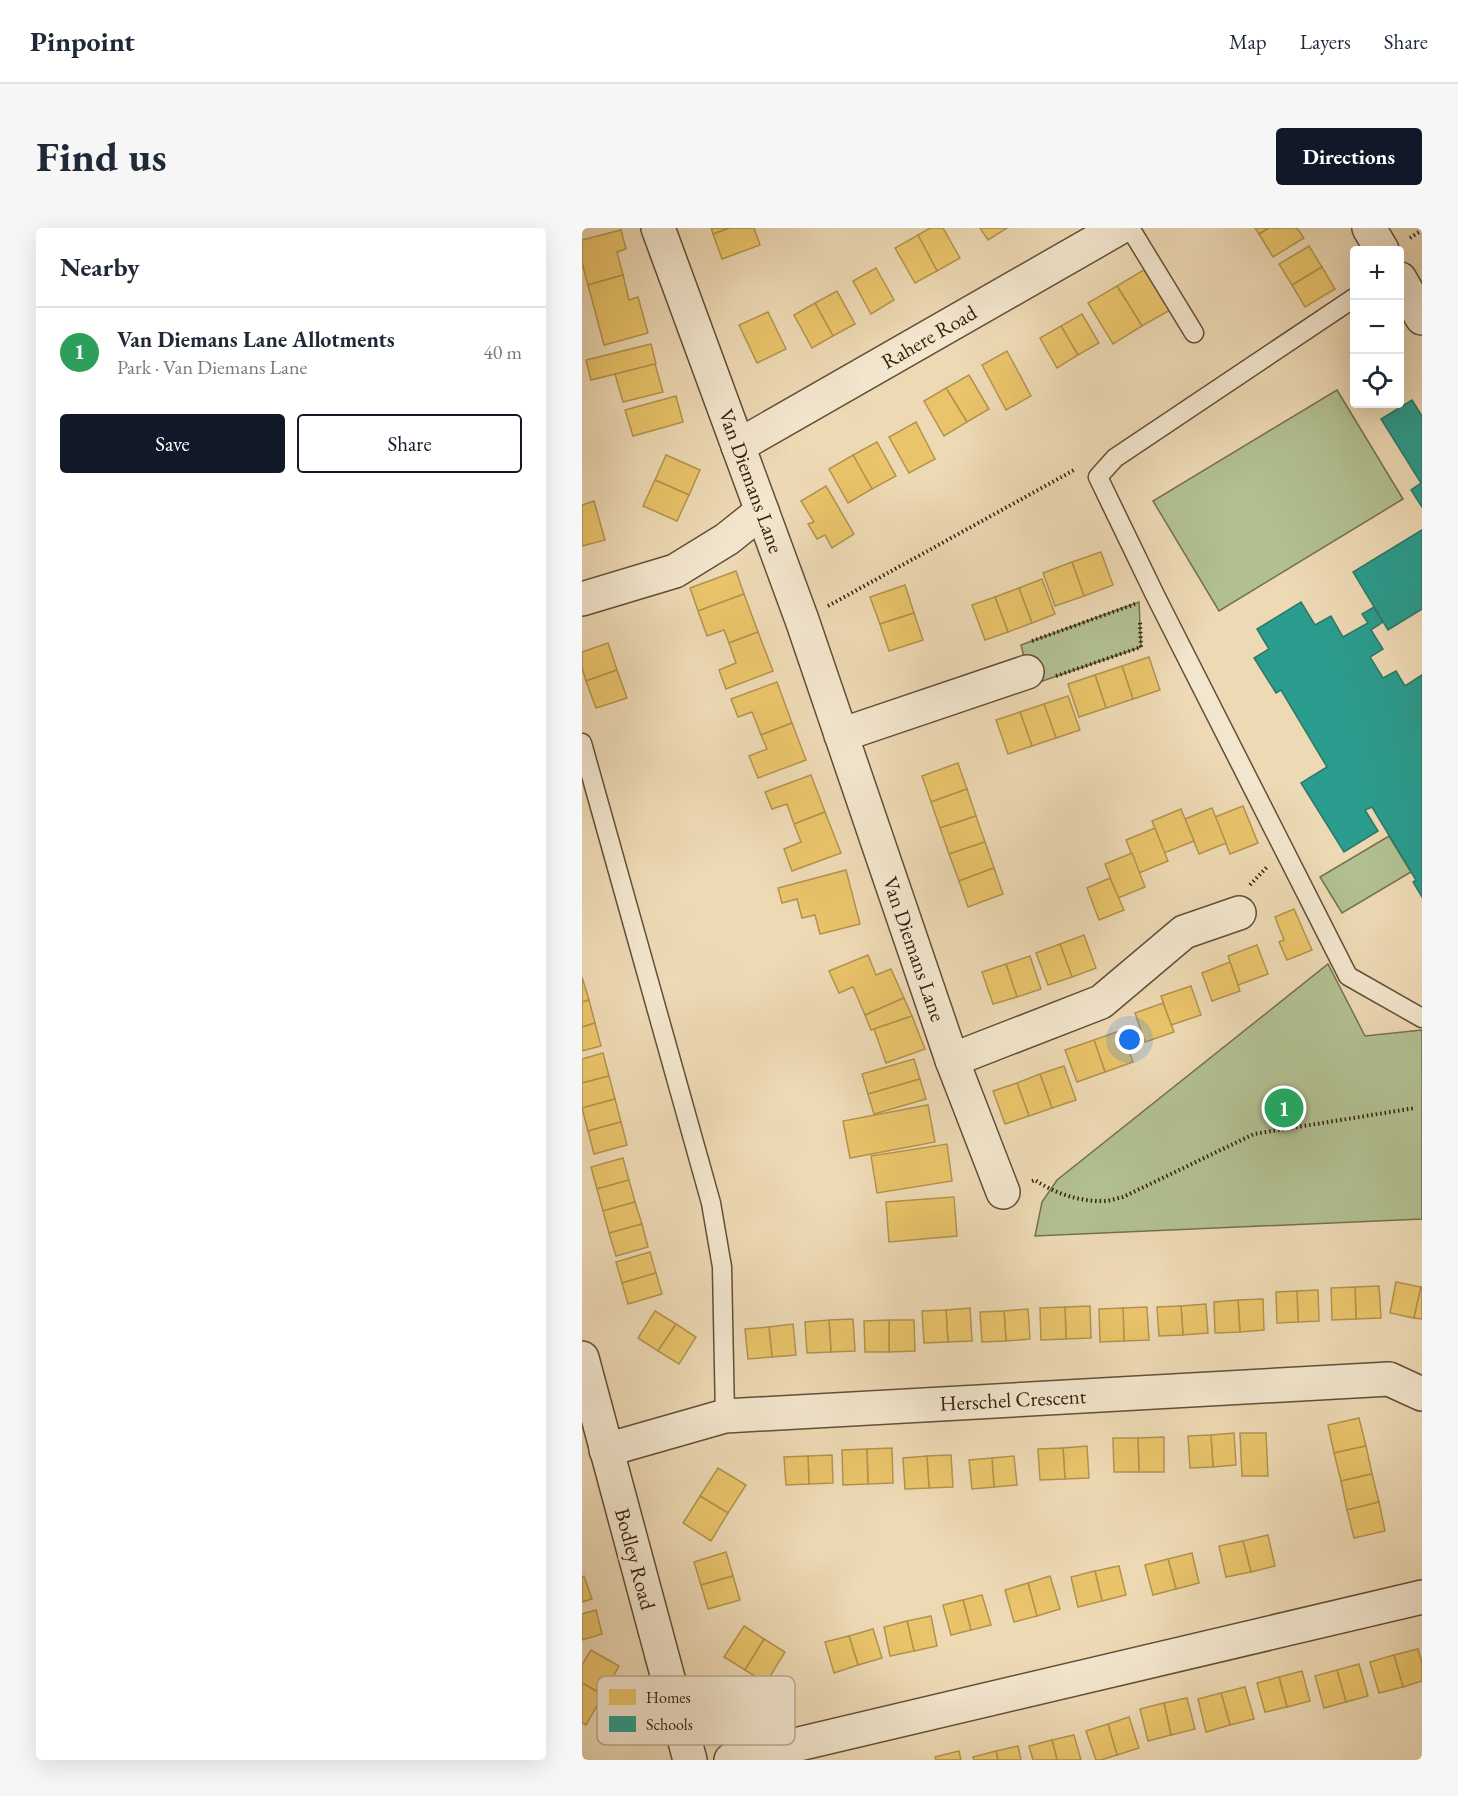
<!DOCTYPE html>
<meta charset="utf-8">
<style>
body{margin:0;font-family:"EB Garamond",serif;background:#f6f6f7;color:#1f2937}
.controls{position:absolute;right:18px;top:18px;display:grid;overflow:hidden;border-radius:6px;box-shadow:0 6px 24px #0002}
.controls button{width:54px;height:54px;display:grid;place-items:center;padding:0;border:0;border-bottom:2px solid #e0e1e3;background:#fff;color:#1f2937;font:30px sans-serif}
.you{position:absolute;left:548px;top:812px;width:21px;height:21px;margin:-15px;border:4px solid #fff;border-radius:50%;background:#1a73e8;box-shadow:0 0 0 9px #1a73e833}
.badge{display:grid;place-items:center;width:39px;height:39px;border-radius:50%;background:#111827;color:#fff;font-size:20px;font-weight:700}
.pin{position:absolute;translate:-50% -50%;border:3px solid #fff;box-shadow:0 2px 6px #0006}
.list{margin:0;padding:0;list-style:none}
h2{display:flex;justify-content:space-between;align-items:center;height:78px;margin:0;padding:0 24px;font-size:26px}
h2 small{font-size:20px;font-weight:400;color:#747a83}
.list li{display:grid;grid-template-columns:39px 1fr auto;gap:18px;align-items:center;box-sizing:border-box;height:90px;padding:0 24px;border-top:2px solid #e0e1e3}
.list b{display:block;font-size:22px;white-space:nowrap}
.list p{margin:0;font-size:20px;white-space:nowrap;color:#747a83}
.list em{font-size:20px;font-style:normal;color:#747a83}
.actions{display:flex;gap:12px;padding:18px 24px}
.actions a{flex:1;padding:14px 0;border:2px solid #111827;border-radius:6px;text-align:center;font-size:21px;color:#111827}
.actions .main{background:#111827;color:#fff}
.icon{flex:none;width:33px;height:33px;fill:none;stroke:currentColor;stroke-width:2;stroke-linecap:round;stroke-linejoin:round}
.map{position:relative;flex:none;width:840px;height:1532px;overflow:hidden;border-radius:6px}
header{display:flex;align-items:center;gap:36px;box-sizing:border-box;height:84px;padding:0 30px;background:#fff;border-bottom:2px solid #e0e1e3}
header strong{font-size:28px}
nav{display:flex;gap:33px;margin-inline-start:auto;font-size:21px}
.intro{display:flex;align-items:center;justify-content:space-between;box-sizing:border-box;height:144px;padding:0 36px}
h1{margin:0;font-size:42px}
.button{padding:15px 27px;border-radius:6px;background:#111827;color:#fff;font-size:21px;font-weight:700}
main{display:flex;gap:36px;padding:0 36px}
aside{flex:1;background:#fff;border-radius:6px;box-shadow:0 6px 24px #0002}
.map>svg:first-child{display:block}
</style>
<header>
<strong>Pinpoint</strong>
<nav><a>Map</a><a>Layers</a><a>Share</a></nav>
</header>
<div class="intro"><h1>Find us</h1><a class="button">Directions</a></div>
<main>
<aside>
<h2>Nearby<small></small></h2>
<ul class="list">
<li><span class="badge" style="background:#2e9e5b">1</span><div><b>Van Diemans Lane Allotments</b><p>Park · Van Diemans Lane</p></div><em>40 m</em></li>
</ul>
<div class="actions"><a class="main">Save</a><a>Share</a></div>
</aside>
<div class="map">
<svg width="840" height="1532" viewBox="0 0 840 1532">
<rect width="100%" height="100%" fill="#edd9b4"/>
<filter id="stains"><feTurbulence type="fractalNoise" baseFrequency=".00333" numOctaves="4"/><feColorMatrix values="0 0 0 0 .2 0 0 0 0 .09 0 0 0 0 .02 0 0 0 .5 -.17"/></filter>
<radialGradient id="worn" r=".72"><stop offset=".6" stop-color="#630" stop-opacity="0"/><stop offset="1" stop-color="#630" stop-opacity=".3"/></radialGradient>
<g fill="#b2c091" stroke="#74704f" stroke-width="1.5">
<path d="M755 162 821 271 637 383 571 273Z"/>
<path d="M557 374 559 419 449 457 439 417Z"/>
<path d="M807 608 829 644 760 685 738 649Z"/>
<path d="M746 736 783 808 840 802V991L453 1008 460 974 475 952Z"/>
</g>
<g fill="#e9c46a" stroke="#b3934e" stroke-width="1.5">
<path d="M129 0H148L131 6Z"/>
<path d="M148 0H172L178 17 140 31 131 6Z"/>
<path d="M348 0H361L378 30 355 43 336 7Z"/>
<path d="M398 0H425L406 12Z"/>
<path d="M673 0H687L677 6Z"/>
<path d="M687 0H715L722 10 691 29 677 6Z"/>
<path d="M39 2 44 21 35 24 41 47 6 57 0 35V12Z"/>
<path d="M336 7 355 43 333 55 313 20Z"/>
<path d="M727 18 740 39 710 57 697 36Z"/>
<path d="M740 39 753 61 723 79 710 57Z"/>
<path d="M294 40 312 72 289 86 271 53Z"/>
<path d="M565 40 590 81 560 98 535 58Z"/>
<path d="M41 47 47 72 56 69 66 105 22 117 6 57Z"/>
<path d="M535 58 560 98 531 116 506 75Z"/>
<path d="M255 63 273 96 251 108 233 75Z"/>
<path d="M233 75 251 108 230 120 212 87Z"/>
<path d="M186 84 204 121 175 135 157 97Z"/>
<path d="M500 86 517 115 496 127 479 98Z"/>
<path d="M479 98 496 127 475 140 458 110Z"/>
<path d="M69 116 74 136 9 152 4 132Z"/>
<path d="M425 123 449 168 424 182 400 137Z"/>
<path d="M73 136 81 164 41 174 33 146Z"/>
<path d="M387 147 407 181 385 194 364 160Z"/>
<path d="M364 160 385 194 362 208 342 173Z"/>
<path d="M94 168 101 194 51 208 43 182Z"/>
<path d="M334 194 353 231 327 245 307 209Z"/>
<path d="M295 214 314 248 290 261 271 227Z"/>
<path d="M84 227 118 242 107 267 73 252Z"/>
<path d="M271 227 290 261 266 275 247 241Z"/>
<path d="M73 252 107 267 95 293 61 278Z"/>
<path d="M244 258 272 306 250 320 243 307 235 311 226 296 232 294 219 273Z"/>
<path d="M12 273 23 312 0 318V277Z"/>
<path d="M519 324 531 357 502 368 490 334Z"/>
<path d="M490 334 502 368 473 378 461 345Z"/>
<path d="M154 343 162 366 116 383 108 360Z"/>
<path d="M460 351 473 386 450 395 437 360Z"/>
<path d="M323 357 332 385 298 396 288 369Z"/>
<path d="M437 360 450 395 426 404 413 369Z"/>
<path d="M162 366 176 404 147 415 142 402 125 408 116 383Z"/>
<path d="M413 369 426 404 403 412 390 377Z"/>
<path d="M332 385 341 412 307 423 298 396Z"/>
<path d="M176 404 191 443 144 461 137 442 154 435 147 415Z"/>
<path d="M26 415 35 442 4 453 0 440V424Z"/>
<path d="M567 429 578 462 551 471 540 438Z"/>
<path d="M540 438 551 471 524 480 513 447Z"/>
<path d="M35 442 45 470 14 480 4 453Z"/>
<path d="M513 447 524 480 497 489 486 456Z"/>
<path d="M195 454 210 495 179 507 170 484 156 489 149 471Z"/>
<path d="M486 468 498 502 474 510 462 476Z"/>
<path d="M462 476 474 510 450 518 438 484Z"/>
<path d="M438 484 450 518 426 526 414 492Z"/>
<path d="M210 495 224 532 176 550 167 528 185 521 179 507Z"/>
<path d="M376 535 385 561 349 574 340 548Z"/>
<path d="M229 547 243 584 212 596 205 576 190 581 183 564Z"/>
<path d="M385 561 394 588 358 600 349 574Z"/>
<path d="M661 578 676 615 648 626 633 589Z"/>
<path d="M630 580 644 615 617 626 603 591Z"/>
<path d="M599 581 612 613 582 625 570 593Z"/>
<path d="M243 584 259 625 210 643 202 621 219 614 212 596Z"/>
<path d="M394 588 403 614 367 626 358 600Z"/>
<path d="M573 600 586 633 557 645 544 612Z"/>
<path d="M403 614 412 640 377 653 367 626Z"/>
<path d="M550 625 563 659 536 670 523 636Z"/>
<path d="M412 640 421 666 386 679 377 653Z"/>
<path d="M264 642 278 696 238 706 233 687 220 690 215 671 200 675 196 660Z"/>
<path d="M528 650 542 682 517 692 505 660Z"/>
<path d="M712 681 730 722 705 732 697 714 702 712 693 689Z"/>
<path d="M502 707 514 740 490 749 478 716Z"/>
<path d="M478 716 490 749 466 757 454 725Z"/>
<path d="M675 717 686 746 656 757 646 728Z"/>
<path d="M286 727 294 747 309 741 322 770 283 787 271 759 257 765 247 743Z"/>
<path d="M448 728 459 761 435 769 424 736Z"/>
<path d="M648 734 658 763 630 773 620 745Z"/>
<path d="M424 736 435 769 411 776 400 744Z"/>
<path d="M0 749 7 772 0 774Z"/>
<path d="M609 758 619 787 589 797 579 768Z"/>
<path d="M322 770 330 788 289 802 283 787Z"/>
<path d="M7 772 13 795 0 799V774Z"/>
<path d="M581 775 592 804 563 814 553 785Z"/>
<path d="M330 788 343 821 304 835 292 801Z"/>
<path d="M13 795 19 818 0 823V799Z"/>
<path d="M540 802 551 834 523 844 512 812Z"/>
<path d="M512 812 523 844 495 854 483 822Z"/>
<path d="M21 825 27 848 0 855V831Z"/>
<path d="M332 831 338 851 286 866 280 846Z"/>
<path d="M482 838 494 872 470 880 458 846Z"/>
<path d="M458 846 470 880 447 888 435 855Z"/>
<path d="M27 848 33 871 0 880V855Z"/>
<path d="M338 851 344 871 292 886 286 866Z"/>
<path d="M435 855 447 888 423 896 411 863Z"/>
<path d="M33 871 39 894 6 903 0 880Z"/>
<path d="M346 877 353 914 268 930 261 893Z"/>
<path d="M39 894 45 917 12 926 6 903Z"/>
<path d="M365 916 370 953 295 965 289 928Z"/>
<path d="M41 930 47 952 15 961 9 939Z"/>
<path d="M47 952 53 974 21 983 15 961Z"/>
<path d="M372 969 375 1008 307 1014 304 974Z"/>
<path d="M53 974 60 996 27 1005 21 983Z"/>
<path d="M60 996 66 1019 34 1028 27 1005Z"/>
<path d="M68 1024 74 1045 40 1055 34 1034Z"/>
<path d="M74 1045 80 1066 46 1076 40 1055Z"/>
<path d="M814 1054 839 1059 832 1090 808 1085Z"/>
<path d="M797 1058 799 1090 774 1091 773 1059Z"/>
<path d="M773 1059 774 1091 750 1092 749 1060Z"/>
<path d="M839 1059H840V1091L832 1090Z"/>
<path d="M736 1062 737 1093 716 1094 715 1063Z"/>
<path d="M715 1063 716 1094 695 1095 694 1064Z"/>
<path d="M681 1071 682 1102 658 1104 656 1072Z"/>
<path d="M656 1072 658 1104 633 1105 632 1074Z"/>
<path d="M624 1076 626 1105 601 1107 599 1078Z"/>
<path d="M508 1078 509 1110 484 1111 483 1079Z"/>
<path d="M599 1078 601 1107 577 1108 575 1079Z"/>
<path d="M483 1079 484 1111 459 1112 458 1080Z"/>
<path d="M565 1079 567 1112 542 1113 541 1080Z"/>
<path d="M388 1080 390 1113 366 1114 364 1082Z"/>
<path d="M541 1080 542 1113 518 1114 517 1081Z"/>
<path d="M446 1081 448 1111 424 1113 422 1083Z"/>
<path d="M364 1082 366 1114 342 1115 340 1083Z"/>
<path d="M73 1083 94 1096 76 1123 56 1110Z"/>
<path d="M422 1083 424 1113 400 1114 398 1084Z"/>
<path d="M271 1091 273 1123 249 1124 247 1092Z"/>
<path d="M247 1092 249 1124 225 1125 223 1094Z"/>
<path d="M307 1092H332L333 1123 307 1124Z"/>
<path d="M307 1092V1124H283L282 1093Z"/>
<path d="M94 1096 114 1109 97 1136 76 1123Z"/>
<path d="M211 1096 214 1127 190 1129 187 1099Z"/>
<path d="M187 1099 190 1129 166 1131 163 1101Z"/>
<path d="M777 1190 784 1218 752 1225 746 1197Z"/>
<path d="M652 1205 654 1237 631 1239 629 1207Z"/>
<path d="M658 1205H684L686 1248H660Z"/>
<path d="M629 1207 631 1239 608 1240 606 1208Z"/>
<path d="M582 1209V1244H557L556 1210Z"/>
<path d="M531 1210H556L557 1244H532Z"/>
<path d="M505 1218 507 1250 483 1251 481 1220Z"/>
<path d="M784 1218 790 1246 759 1253 752 1225Z"/>
<path d="M310 1220 311 1255 286 1256 285 1221Z"/>
<path d="M481 1220 483 1251 458 1252 456 1221Z"/>
<path d="M285 1221 286 1256 261 1257 260 1222Z"/>
<path d="M250 1227 251 1255 227 1256 226 1228Z"/>
<path d="M369 1227 371 1259 347 1260 345 1228Z"/>
<path d="M226 1228 227 1256 204 1257 202 1229Z"/>
<path d="M345 1228 347 1260 323 1261 321 1230Z"/>
<path d="M432 1228 435 1257 412 1259 410 1230Z"/>
<path d="M410 1230 412 1259 390 1261 387 1232Z"/>
<path d="M136 1240 164 1257 146 1285 118 1268Z"/>
<path d="M790 1246 797 1274 765 1282 759 1253Z"/>
<path d="M118 1268 146 1285 129 1313 101 1295Z"/>
<path d="M797 1274 803 1303 772 1310 765 1282Z"/>
<path d="M686 1307 693 1338 669 1344 661 1313Z"/>
<path d="M661 1313 669 1344 644 1349 637 1318Z"/>
<path d="M144 1324 151 1348 119 1357 112 1334Z"/>
<path d="M610 1325 617 1355 594 1361 586 1331Z"/>
<path d="M586 1331 594 1361 571 1367 563 1337Z"/>
<path d="M537 1338 544 1367 520 1373 513 1343Z"/>
<path d="M513 1343 520 1373 496 1379 489 1349Z"/>
<path d="M2 1348 10 1371 0 1374V1349Z"/>
<path d="M151 1348 158 1372 126 1381 119 1357Z"/>
<path d="M468 1348 478 1381 455 1388 446 1355Z"/>
<path d="M446 1355 455 1388 432 1394 423 1362Z"/>
<path d="M400 1367 409 1397 389 1402 381 1372Z"/>
<path d="M381 1372 389 1402 369 1407 361 1377Z"/>
<path d="M14 1382 20 1406 0 1412V1386Z"/>
<path d="M349 1388 355 1418 332 1423 325 1393Z"/>
<path d="M325 1393 332 1423 308 1428 302 1399Z"/>
<path d="M162 1398 182 1411 163 1442 142 1429Z"/>
<path d="M291 1401 300 1430 276 1437 267 1408Z"/>
<path d="M267 1408 276 1437 252 1445 243 1414Z"/>
<path d="M182 1411 203 1424 184 1455 163 1442Z"/>
<path d="M836 1421 840 1435V1453L821 1459 812 1427Z"/>
<path d="M9 1422 37 1438 21 1467 0 1455V1437Z"/>
<path d="M812 1427 821 1459 797 1465 788 1434Z"/>
<path d="M777 1436 786 1468 764 1474 755 1442Z"/>
<path d="M755 1442 764 1474 742 1480 733 1448Z"/>
<path d="M720 1443 728 1473 705 1479 697 1449Z"/>
<path d="M697 1449 705 1479 683 1484 675 1455Z"/>
<path d="M0 1455 21 1467 4 1497 0 1495Z"/>
<path d="M663 1459 672 1491 648 1497 639 1465Z"/>
<path d="M639 1465 648 1497 624 1504 616 1471Z"/>
<path d="M605 1470 613 1501 589 1507 582 1475Z"/>
<path d="M582 1475 589 1507 566 1513 558 1481Z"/>
<path d="M547 1489 557 1520 535 1527 526 1496Z"/>
<path d="M526 1496 535 1527 519 1532H514L504 1503Z"/>
<path d="M492 1507 499 1532H475L470 1512Z"/>
<path d="M470 1512 475 1532H451L447 1518Z"/>
<path d="M436 1518 439 1532H416L414 1523Z"/>
<path d="M377 1523 379 1532H354L353 1529Z"/>
<path d="M414 1523 416 1532H392L391 1529Z"/>
</g>
<g fill="#2a9d8f" stroke="#2d7868" stroke-width="1.5">
<path d="M830 172 840 188V279L829 262 839 255 799 191Z"/>
<path d="M840 302V381L806 402 771 344Z"/>
<path d="M719 374 733 397 749 388 761 409 786 395 780 386 792 379 801 394 789 402 801 421 788 429 801 450 814 443 823 458 840 447V669L831 654 834 652 790 579 783 582 796 603 762 624 719 555 745 539 699 462 694 465 672 430 687 421 675 401Z"/>
</g>
<g fill="none" stroke-linecap="round" stroke-linejoin="round">
<g stroke="#634f37" stroke-width="21">
<g id="service">
<path d="M548 0 612 105"/>
<path d="M772 70 533 230 516 249 573 367 766 748 840 790"/>
<path d="M0 515 129 975 140 1039 143 1188"/>
</g>
</g>
<g stroke="#634f37" stroke-width="36">
<g id="minor">
<path d="M76 0 220 392 370 832 421 964"/>
<path d="M787 0 800 22"/>
<path d="M818 51 840 90"/>
<path d="M156 218 537 0"/>
<path d="M0 371 93 343 145 311 180 283"/>
<path d="M259 507 445 444"/>
<path d="M370 832 519 774 602 704 657 685"/>
<path d="M0 1130 108 1532"/>
<path d="M24 1222 143 1188 807 1151 840 1166"/>
<path d="M149 1532 840 1369"/>
</g>
</g>
<g stroke="#35210d" stroke-width="4" stroke-dasharray="1.5 3" stroke-linecap="butt">
<path d="M828 10 840 2"/>
<path d="M246 378 494 241"/>
<path d="M450 413 553 376"/>
<path d="M474 448 559 419 558 394"/>
<path d="M668 657 685 639"/>
<path d="M450 953 453 952C472 965 498 974 522 973 528 973 535 970 541 969L672 906 833 880"/>
</g>
<use href="#service" stroke="#f3e6ce" stroke-width="18"/>
<use href="#minor" stroke="#f3e6ce" stroke-width="33"/>
</g>
<g text-anchor="middle" stroke-width="6" stroke-linejoin="round" paint-order="stroke">
<g font-size="21" fill="#35210d" stroke="#f3e6ce">
<text transform="translate(347 109) rotate(-30)" y="7">Rahere Road</text>
<text transform="translate(169 253) rotate(70)" y="7">Van Diemans Lane</text>
<text transform="translate(332 721) rotate(71)" y="7">Van Diemans Lane</text>
<text transform="translate(431 1172) rotate(-3)" y="7">Herschel Crescent</text>
<text transform="translate(53 1331) rotate(75)" y="7">Bodley Road</text>
</g>
</g>
<rect x="15" y="1448" width="198" height="69" rx="9" fill="#f3e6ce" stroke="#baab94" stroke-width="1.5"/>
<rect x="27" y="1461" width="27" height="16" fill="#e9c46a"/>
<rect x="27" y="1488" width="27" height="16" fill="#2a9d8f"/>
<g font-size="16" fill="#35210d">
<text x="64" y="1475">Homes</text>
<text x="64" y="1502">Schools</text>
</g>
<rect width="100%" height="100%" filter="url(#stains)"/>
<rect width="100%" height="100%" fill="url(#worn)"/>
</svg>
<div class="controls">
<button>+</button>
<button>−</button>
<button><svg class="icon" aria-label="locate" viewBox="0 0 24 24"><circle cx="12" cy="12" r="6"/><path d="M12 2v4M12 18v4M2 12h4M18 12h4"/></svg></button>
</div>
<div class="you"></div>
<div class="pin badge" style="left:702px;top:880px;background:#2e9e5b">1</div>
</div>
</main>
